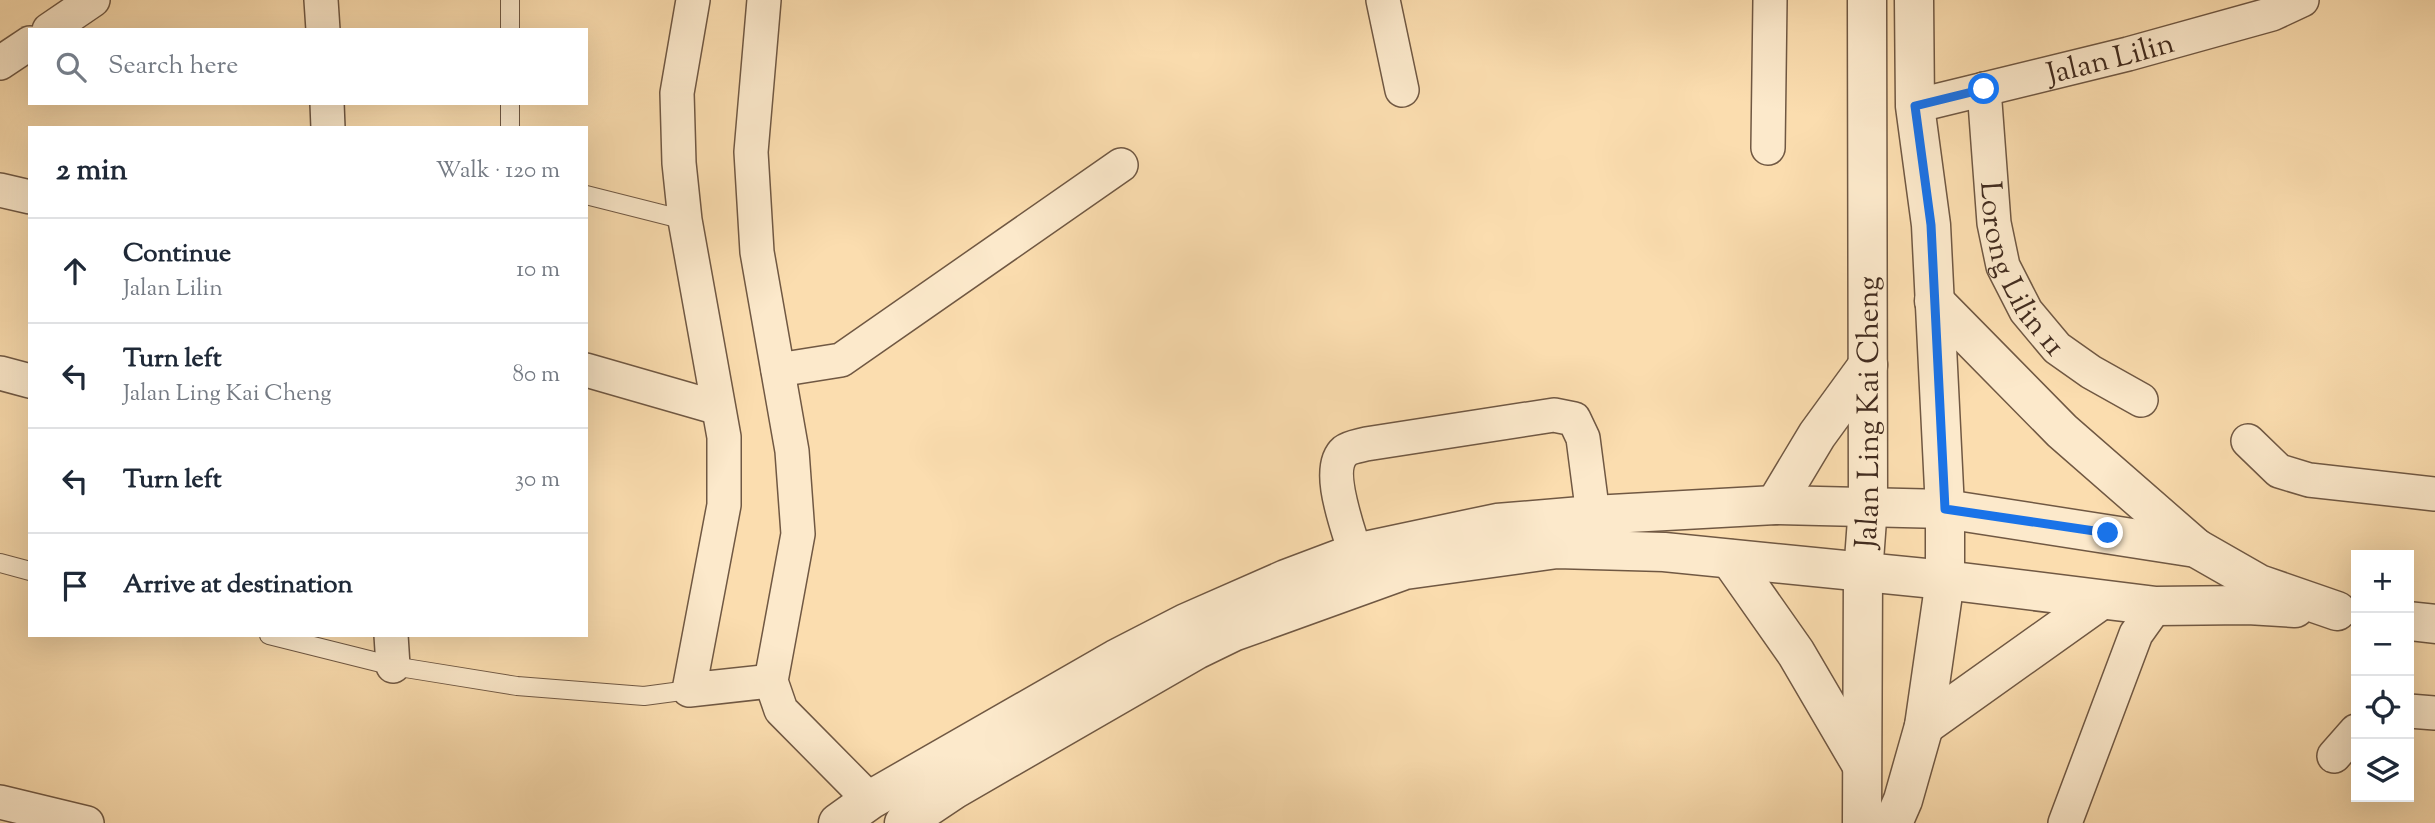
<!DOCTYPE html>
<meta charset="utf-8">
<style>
body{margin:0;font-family:"Sorts Mill Goudy",serif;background:#f2f2f3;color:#1f2937}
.controls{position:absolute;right:21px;bottom:21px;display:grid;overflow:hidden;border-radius:0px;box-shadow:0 7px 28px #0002}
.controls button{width:63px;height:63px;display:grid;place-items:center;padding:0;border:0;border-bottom:2px solid #e0e1e3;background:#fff;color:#1f2937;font:35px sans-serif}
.stop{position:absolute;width:21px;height:21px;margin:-16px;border:5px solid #1a73e8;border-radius:50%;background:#fff}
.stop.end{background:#1a73e8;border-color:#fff;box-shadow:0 2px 7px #0008}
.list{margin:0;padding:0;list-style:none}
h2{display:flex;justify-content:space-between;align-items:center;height:91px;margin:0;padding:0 28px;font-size:30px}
h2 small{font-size:23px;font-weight:400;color:#747a83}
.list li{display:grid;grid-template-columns:46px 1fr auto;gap:21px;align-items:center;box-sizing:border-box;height:105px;padding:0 28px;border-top:2px solid #e0e1e3}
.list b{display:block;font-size:26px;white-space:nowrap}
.list p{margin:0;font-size:23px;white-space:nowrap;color:#747a83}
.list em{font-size:23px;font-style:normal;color:#747a83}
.icon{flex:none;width:38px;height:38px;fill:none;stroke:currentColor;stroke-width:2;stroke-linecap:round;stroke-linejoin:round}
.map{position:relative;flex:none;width:2435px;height:823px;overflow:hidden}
.search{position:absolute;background:#fff;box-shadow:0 7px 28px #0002;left:28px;top:28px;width:560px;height:77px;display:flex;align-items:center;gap:18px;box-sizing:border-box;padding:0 24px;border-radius:0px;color:#747a83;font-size:26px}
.panel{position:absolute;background:#fff;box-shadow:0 7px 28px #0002;left:28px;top:126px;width:560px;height:511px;border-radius:0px}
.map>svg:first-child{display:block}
</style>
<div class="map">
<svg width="2435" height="823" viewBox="0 0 2435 823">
<rect width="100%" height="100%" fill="#fbddaf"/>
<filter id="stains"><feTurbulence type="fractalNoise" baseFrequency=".00286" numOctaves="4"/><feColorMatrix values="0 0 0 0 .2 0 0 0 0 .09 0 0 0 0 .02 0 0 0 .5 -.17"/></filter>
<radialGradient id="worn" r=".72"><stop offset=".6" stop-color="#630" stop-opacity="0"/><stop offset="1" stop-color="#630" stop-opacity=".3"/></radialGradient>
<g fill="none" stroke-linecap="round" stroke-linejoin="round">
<g stroke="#705843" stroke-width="20">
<g id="service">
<path d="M510 0V30"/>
<path d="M510 103V128"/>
<path d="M586 195 685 220"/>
<path d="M0 563 30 571"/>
<path d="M269 635 393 666 517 686 644 696 689 690"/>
</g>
</g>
<g stroke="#705843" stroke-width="36">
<g id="minor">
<path d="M321 0 323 30"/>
<path d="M693 0 677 93 679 163 685 220 724 437V505L689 690 771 681"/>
<path d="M764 0 751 152 757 252 792 451 798 534 771 681 781 710 870 800"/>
<path d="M1383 0 1402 90"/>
<path d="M49 30 93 0"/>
<path d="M0 63 30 43"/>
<path id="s1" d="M1984 89 1994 223 2003 266 2026 311 2057 348 2091 372 2141 400"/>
<path d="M327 103 328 128"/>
<path id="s2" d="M1915 106 2128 54 2272 14 2302 0"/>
<path d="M1768 148 1770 0"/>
<path d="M0 190 30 197"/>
<path d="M586 370 718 408"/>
<path d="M778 370 841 360 1121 165"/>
<path d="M0 373 30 381"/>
<path d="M2248 441 2279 471 2309 480 2435 494"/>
<path d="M1355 553C1349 530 1324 469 1345 451 1350 447 1359 446 1366 444L1554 415 1574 419 1583 438 1593 515"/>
<path d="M391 635 393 666"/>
<path d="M2409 711 2435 713"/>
<path d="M2334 756 2356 731"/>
<path d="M0 802 87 823"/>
<path d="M2065 823 2136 634 2156 606"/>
</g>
</g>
<g stroke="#705843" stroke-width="41">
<g id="tertiary">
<path d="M1934 301 2062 431 2196 548"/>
<path d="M1775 505 1817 435 1868 365"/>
<path d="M1730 559 1796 653 1861 764"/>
<path d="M2409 621 2435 624"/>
<path d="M1924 726 2101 600"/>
<path d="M838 823 870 800 1116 659 1186 623 1286 579 1355 553 1497 523 1593 515 1775 505 1945 509 2196 548 2259 584 2337 611"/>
<path d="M904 823 955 789 1196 650 1233 632 1405 570 1557 549 1664 552 1945 580 2156 606 2248 605 2295 608"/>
<path id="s3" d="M1862 823 1863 574 1868 506 1867 0"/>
<path d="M1893 823 1903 800 1924 726 1945 580V509L1931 225 1915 106 1914 0"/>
</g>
</g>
<use href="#service" stroke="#fce9cb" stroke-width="18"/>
<use href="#minor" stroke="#fce9cb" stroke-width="33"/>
<use href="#tertiary" stroke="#fce9cb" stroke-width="38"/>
</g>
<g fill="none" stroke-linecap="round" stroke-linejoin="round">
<path stroke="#1a73e8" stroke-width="9" d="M1984 89 1915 106 1931 225 1945 509 2108 533"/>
</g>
<g text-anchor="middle" stroke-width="5" stroke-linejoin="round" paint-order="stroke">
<g font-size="30" fill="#422c1f" stroke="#fce9cb">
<text dy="10" stroke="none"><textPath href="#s2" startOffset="201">Jalan Lilin</textPath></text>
<text dy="10" stroke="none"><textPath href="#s1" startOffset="187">Lorong Lilin 11</textPath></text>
<text dy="10" stroke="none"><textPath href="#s3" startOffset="411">Jalan Ling Kai Cheng</textPath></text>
</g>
</g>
<rect width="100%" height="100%" filter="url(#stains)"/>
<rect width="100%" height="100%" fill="url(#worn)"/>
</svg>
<div class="controls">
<button>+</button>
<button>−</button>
<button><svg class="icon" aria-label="locate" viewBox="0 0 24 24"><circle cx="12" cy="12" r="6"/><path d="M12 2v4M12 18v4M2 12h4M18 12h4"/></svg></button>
<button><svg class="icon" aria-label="layers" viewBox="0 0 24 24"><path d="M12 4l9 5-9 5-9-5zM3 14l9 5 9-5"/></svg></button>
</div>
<div class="stop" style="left:1984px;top:89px"></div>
<div class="stop end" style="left:2108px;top:533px"></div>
<div class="search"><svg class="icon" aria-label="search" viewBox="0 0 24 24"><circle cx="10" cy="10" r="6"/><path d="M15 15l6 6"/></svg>Search here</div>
<section class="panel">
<h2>2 min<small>Walk · 120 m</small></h2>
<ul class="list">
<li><svg class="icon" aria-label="ahead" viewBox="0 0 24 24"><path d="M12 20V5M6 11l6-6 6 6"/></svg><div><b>Continue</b><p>Jalan Lilin</p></div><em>10 m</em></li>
<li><svg class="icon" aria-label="left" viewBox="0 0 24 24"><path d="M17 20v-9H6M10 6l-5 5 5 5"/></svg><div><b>Turn left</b><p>Jalan Ling Kai Cheng</p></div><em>80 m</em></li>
<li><svg class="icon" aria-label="left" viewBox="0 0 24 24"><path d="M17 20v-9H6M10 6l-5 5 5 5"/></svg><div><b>Turn left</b></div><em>30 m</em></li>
<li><svg class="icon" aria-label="arrive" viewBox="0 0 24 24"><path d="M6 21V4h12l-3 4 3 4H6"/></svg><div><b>Arrive at destination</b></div></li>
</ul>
</section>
</div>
